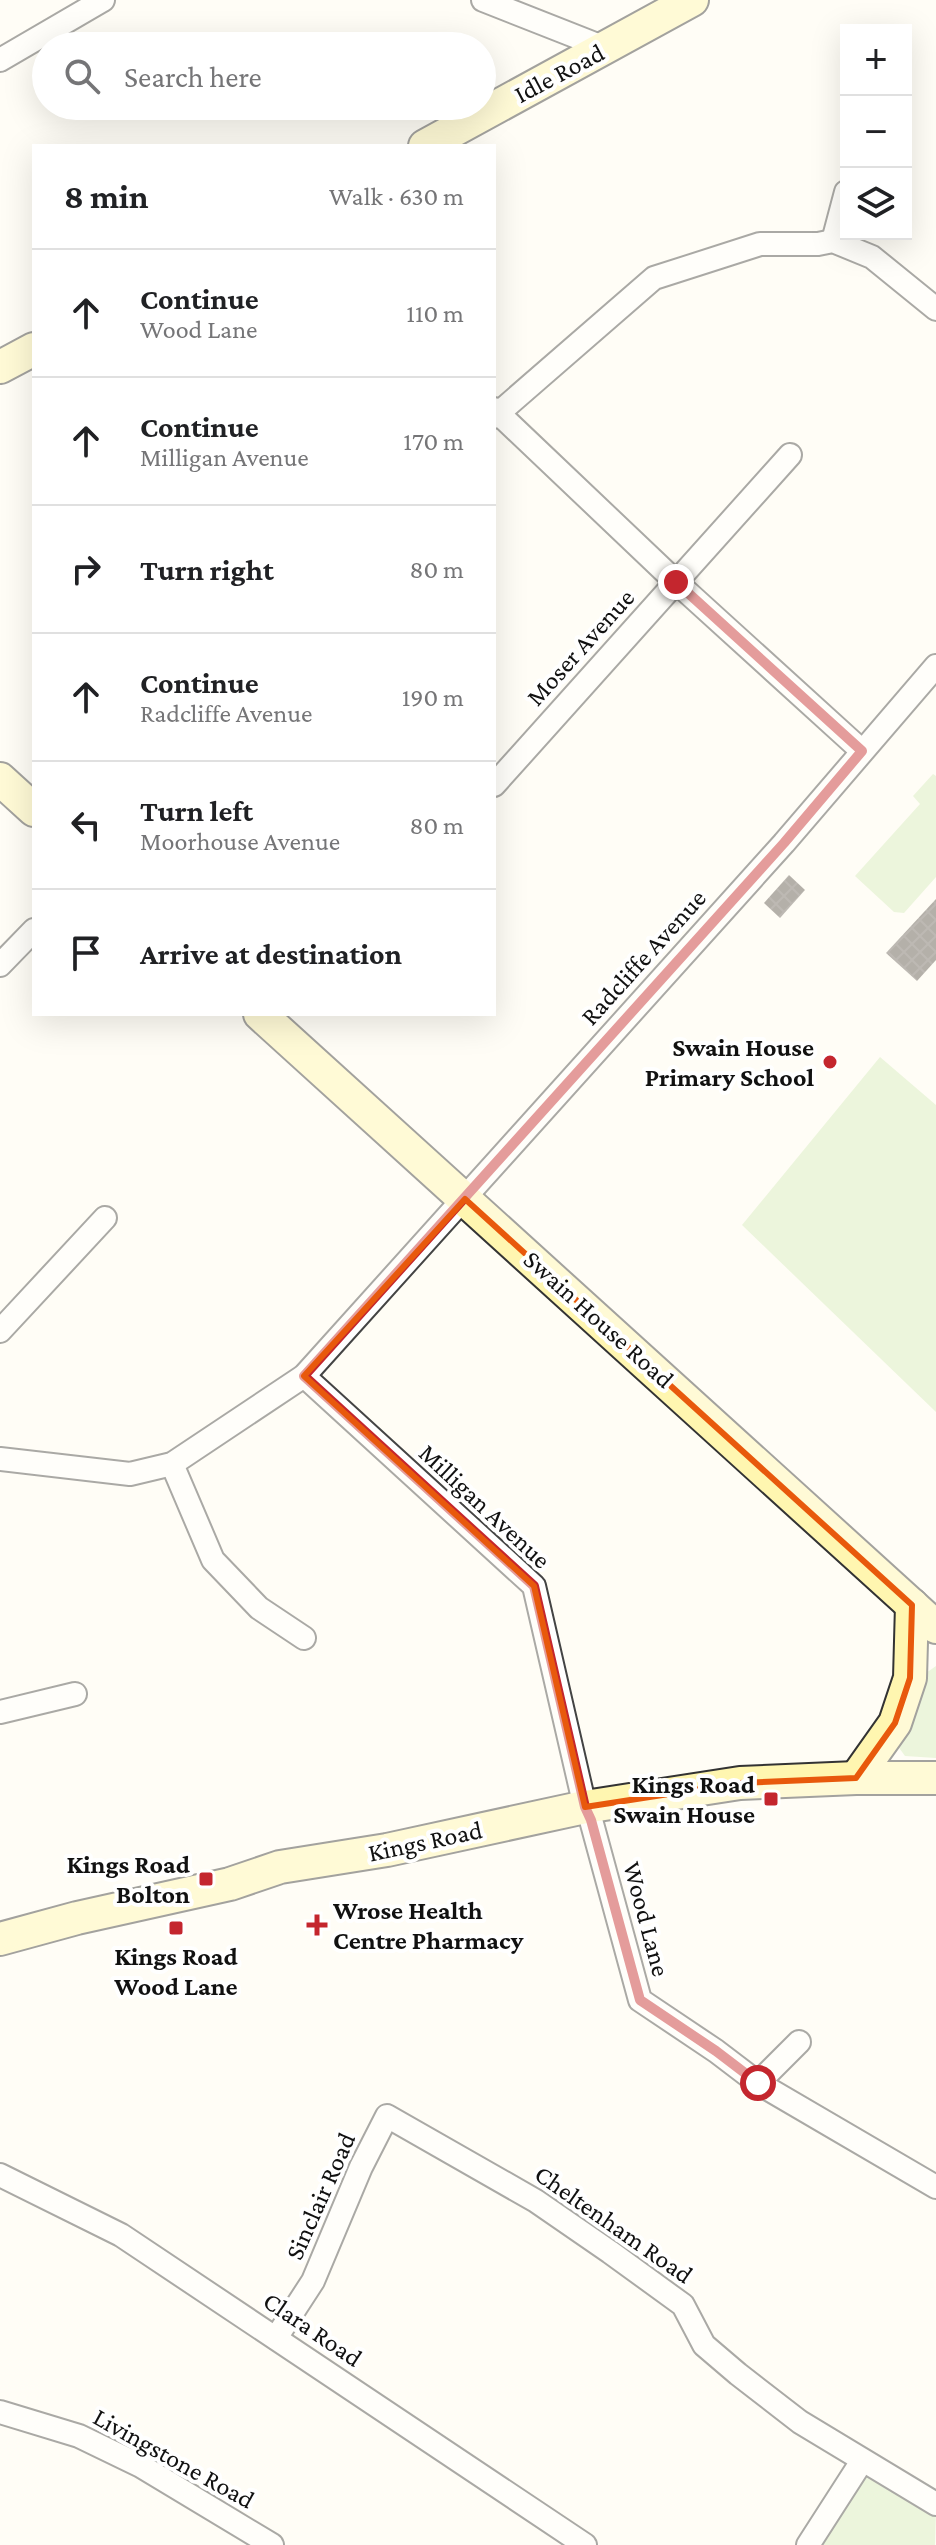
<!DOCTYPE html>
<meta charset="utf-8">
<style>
body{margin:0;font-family:"Crimson Pro",serif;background:#f2f2f2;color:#202124}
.controls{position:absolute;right:24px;top:24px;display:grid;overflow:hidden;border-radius:0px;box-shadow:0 8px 32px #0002}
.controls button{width:72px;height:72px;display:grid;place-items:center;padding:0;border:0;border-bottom:2px solid #e0e0e0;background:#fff;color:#202124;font:40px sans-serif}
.stop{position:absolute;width:24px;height:24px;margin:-18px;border:6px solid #c4262e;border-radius:50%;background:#fff}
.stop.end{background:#c4262e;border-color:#fff;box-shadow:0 2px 8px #0008}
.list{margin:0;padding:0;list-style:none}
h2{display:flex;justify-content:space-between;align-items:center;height:104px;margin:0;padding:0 32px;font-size:34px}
h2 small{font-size:26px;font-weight:400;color:#757577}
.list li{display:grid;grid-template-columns:52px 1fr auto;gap:24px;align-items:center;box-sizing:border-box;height:128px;padding:0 32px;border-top:2px solid #e0e0e0}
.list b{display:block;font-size:30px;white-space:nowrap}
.list p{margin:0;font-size:26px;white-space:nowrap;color:#757577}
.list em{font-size:26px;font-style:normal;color:#757577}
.icon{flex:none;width:44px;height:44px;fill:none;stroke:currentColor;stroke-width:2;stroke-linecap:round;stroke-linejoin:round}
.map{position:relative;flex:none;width:936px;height:2545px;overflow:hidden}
.search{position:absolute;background:#fff;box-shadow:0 8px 32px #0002;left:32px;top:32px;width:464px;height:88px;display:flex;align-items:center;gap:20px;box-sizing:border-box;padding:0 28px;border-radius:44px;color:#757577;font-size:30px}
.panel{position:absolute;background:#fff;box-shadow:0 8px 32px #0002;left:32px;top:144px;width:464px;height:872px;border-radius:0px}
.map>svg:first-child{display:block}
</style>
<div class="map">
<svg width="936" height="2545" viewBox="0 0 936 2545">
<defs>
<pattern id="building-cross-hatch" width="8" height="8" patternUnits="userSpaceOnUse" patternTransform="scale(2)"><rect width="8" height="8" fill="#5a524d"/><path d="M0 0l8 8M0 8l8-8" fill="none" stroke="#6d6662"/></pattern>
</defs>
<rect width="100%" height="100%" fill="#fffdf5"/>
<g fill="#d5ebbd">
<path d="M933 774 936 776V877L904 913 894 912 855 876 920 804 913 796Z"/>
<path d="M880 1057 936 1105V1412L742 1225Z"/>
<path d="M936 1666V1758L905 1756 897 1745 917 1709 926 1673Z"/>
<path d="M865 2471 936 2511 935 2545H819Z"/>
</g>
<g fill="url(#building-cross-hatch)">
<path d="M789 875 805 890 780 918 764 903Z"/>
<path d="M936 899V960L917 981 886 953Z"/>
</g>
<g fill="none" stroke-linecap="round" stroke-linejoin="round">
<g stroke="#444" stroke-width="26">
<g id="street">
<path d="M483 0 605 48"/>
<path d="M0 60 103 0"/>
<path d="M833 241 846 192"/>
<path d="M494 409 676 582 862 751"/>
<path d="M494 417 654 278 760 244H818L833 241 872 257 936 309"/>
<path d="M494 785 790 455"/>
<path d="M0 965 34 930"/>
<path d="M0 1331 105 1218"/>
<path d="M304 1376 534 1586 585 1807 591 1820 640 2000 716 2051 758 2083 936 2187"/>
<path d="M0 1459 130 1474 172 1464 304 1376 784 843 936 666"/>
<path d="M172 1464 213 1560 259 1608 304 1638"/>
<path d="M0 1712 75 1694"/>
<path d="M758 2083 799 2042"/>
<path d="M0 2175 121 2235 585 2545"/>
<path d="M276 2338 313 2281 361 2167 387 2116 536 2201 610 2252 683 2305 704 2345 738 2374 800 2422 936 2504"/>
<path d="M0 2412 79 2436 141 2466 272 2545"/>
<path d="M808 2545 862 2461"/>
</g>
</g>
<g stroke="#333" stroke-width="36">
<g id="secondary">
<path d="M425 146 692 0"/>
<path d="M0 367 34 349"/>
<path d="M0 779 34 810"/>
<path d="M260 1014 936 1627"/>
<path d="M856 1778 895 1723 910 1678 912 1605"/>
<path d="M0 1939 77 1918 230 1884 280 1867 387 1850 585 1807 740 1783 856 1778H936"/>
</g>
</g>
<use href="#street" stroke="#fff" stroke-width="22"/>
<use href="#secondary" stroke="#fff6b0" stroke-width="32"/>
</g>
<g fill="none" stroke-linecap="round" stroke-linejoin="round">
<path stroke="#c4262e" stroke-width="10" d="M676 582 862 751 784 843 304 1376 534 1586 585 1807 591 1820 640 2000 716 2051 758 2083"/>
</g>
<path d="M0 0H936V2545H0ZM465 1199 912 1605 910 1678 895 1723 856 1778 740 1783 585 1807 534 1586 304 1376Z" fill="#fffdf5" fill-opacity=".55" fill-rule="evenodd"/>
<path fill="none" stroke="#e8590c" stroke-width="6" stroke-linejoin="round" d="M465 1199 912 1605 910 1678 895 1723 856 1778 740 1783 585 1807 534 1586 304 1376Z"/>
<g fill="#c4262e" stroke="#fff" stroke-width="3">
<circle cx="830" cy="1062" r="8"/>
<rect x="763" y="1791" width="16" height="16" rx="4"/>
<rect x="198" y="1871" width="16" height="16" rx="4"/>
<path d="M313 1913h8v8h8v8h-8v8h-8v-8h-8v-8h8z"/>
<rect x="168" y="1920" width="16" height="16" rx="4"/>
</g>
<g text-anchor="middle" stroke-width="8" stroke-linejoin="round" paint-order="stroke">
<g font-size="26" fill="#111" stroke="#fff">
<text transform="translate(559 73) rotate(-28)" y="9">Idle Road</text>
<text transform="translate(580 647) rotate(-48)" y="9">Moser Avenue</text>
<text transform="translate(643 957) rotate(-48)" y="9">Radcliffe Avenue</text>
<text transform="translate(599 1319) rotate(42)" y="9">Swain House Road</text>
<text transform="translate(485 1506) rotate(43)" y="9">Milligan Avenue</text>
<text transform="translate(425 1841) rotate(-12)" y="9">Kings Road</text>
<text transform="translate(647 1919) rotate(75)" y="9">Wood Lane</text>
<text transform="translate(320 2196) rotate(-66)" y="9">Sinclair Road</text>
<text transform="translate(614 2224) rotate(35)" y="9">Cheltenham Road</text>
<text transform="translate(313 2329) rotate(34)" y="9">Clara Road</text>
<text transform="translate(174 2458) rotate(29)" y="9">Livingstone Road</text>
</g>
<g font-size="26" font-weight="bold" fill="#111" stroke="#fff" text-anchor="end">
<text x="814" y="1056">Swain House<tspan x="814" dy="30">Primary School</tspan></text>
<text x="755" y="1793">Kings Road<tspan x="755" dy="30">Swain House</tspan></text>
<text x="190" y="1873">Kings Road<tspan x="190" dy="30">Bolton</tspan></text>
<text x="333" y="1919" text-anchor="start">Wrose Health<tspan x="333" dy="30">Centre Pharmacy</tspan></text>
<text x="176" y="1965" text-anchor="middle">Kings Road<tspan x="176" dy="30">Wood Lane</tspan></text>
</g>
</g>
</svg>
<div class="controls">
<button>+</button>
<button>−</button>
<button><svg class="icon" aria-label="layers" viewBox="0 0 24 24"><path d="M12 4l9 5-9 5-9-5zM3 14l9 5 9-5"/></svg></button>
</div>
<div class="stop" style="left:758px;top:2083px"></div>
<div class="stop end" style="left:676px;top:582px"></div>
<div class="search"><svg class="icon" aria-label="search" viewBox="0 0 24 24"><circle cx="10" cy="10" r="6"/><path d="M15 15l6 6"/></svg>Search here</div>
<section class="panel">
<h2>8 min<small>Walk · 630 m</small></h2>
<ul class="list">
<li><svg class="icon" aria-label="ahead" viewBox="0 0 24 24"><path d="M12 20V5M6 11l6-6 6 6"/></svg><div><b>Continue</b><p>Wood Lane</p></div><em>110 m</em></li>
<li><svg class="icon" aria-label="ahead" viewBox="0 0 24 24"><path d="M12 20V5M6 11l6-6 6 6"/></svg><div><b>Continue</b><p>Milligan Avenue</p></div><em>170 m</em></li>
<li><svg class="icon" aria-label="right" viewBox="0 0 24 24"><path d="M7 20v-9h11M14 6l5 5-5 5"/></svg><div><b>Turn right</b></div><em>80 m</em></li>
<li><svg class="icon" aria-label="ahead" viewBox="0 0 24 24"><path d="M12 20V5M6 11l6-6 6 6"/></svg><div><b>Continue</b><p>Radcliffe Avenue</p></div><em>190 m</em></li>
<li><svg class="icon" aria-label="left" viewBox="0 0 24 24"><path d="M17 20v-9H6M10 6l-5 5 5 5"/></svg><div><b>Turn left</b><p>Moorhouse Avenue</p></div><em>80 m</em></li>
<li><svg class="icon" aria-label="arrive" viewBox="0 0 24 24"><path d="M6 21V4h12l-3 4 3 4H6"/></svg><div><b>Arrive at destination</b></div></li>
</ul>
</section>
</div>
